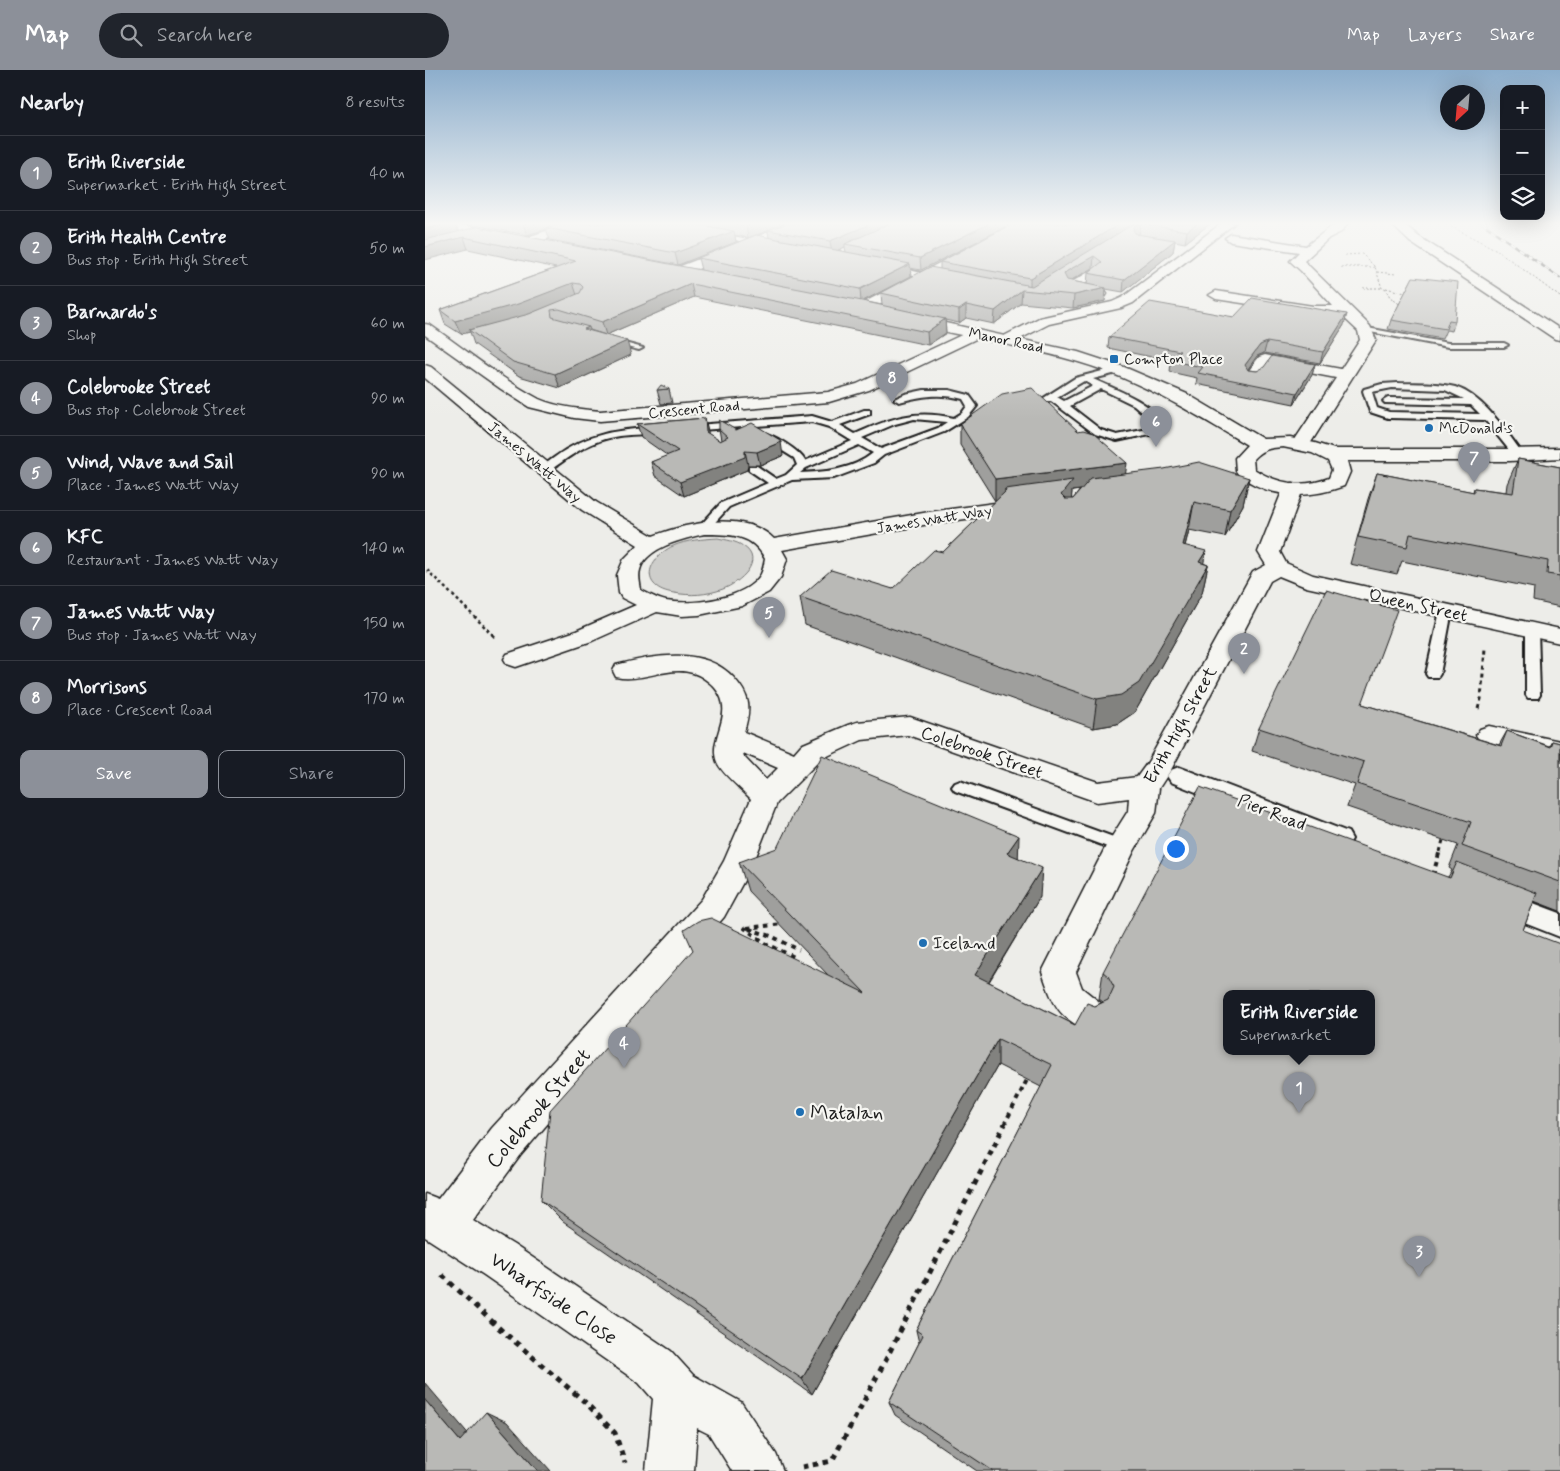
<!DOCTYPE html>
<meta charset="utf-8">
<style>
body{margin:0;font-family:Mynerve,sans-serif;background:#20242c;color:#f1f3f6}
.controls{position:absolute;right:15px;top:15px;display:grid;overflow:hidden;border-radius:10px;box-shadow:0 5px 20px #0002}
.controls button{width:45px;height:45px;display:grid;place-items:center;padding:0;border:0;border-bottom:1px solid #363941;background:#171b24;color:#f1f3f6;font:25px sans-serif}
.compass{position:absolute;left:1015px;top:15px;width:45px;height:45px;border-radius:50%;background:#171b24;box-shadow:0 5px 20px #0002;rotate:206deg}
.you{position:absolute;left:750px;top:778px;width:18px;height:18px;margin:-12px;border:4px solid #fff;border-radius:50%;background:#1a73e8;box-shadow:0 0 0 8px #1a73e833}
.badge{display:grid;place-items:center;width:32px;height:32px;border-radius:50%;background:#8c9099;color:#fff;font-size:16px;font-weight:700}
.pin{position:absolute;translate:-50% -41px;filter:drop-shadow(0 1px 2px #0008)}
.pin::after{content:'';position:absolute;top:26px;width:18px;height:15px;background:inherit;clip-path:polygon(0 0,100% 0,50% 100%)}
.popup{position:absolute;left:798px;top:920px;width:152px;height:65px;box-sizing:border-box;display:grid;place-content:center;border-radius:10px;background:#171b24;filter:drop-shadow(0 1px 4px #0005);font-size:16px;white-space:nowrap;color:#9ea1a6}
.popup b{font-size:19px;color:#f1f3f6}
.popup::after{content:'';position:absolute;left:50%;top:100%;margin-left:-10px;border:10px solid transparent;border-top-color:#171b24}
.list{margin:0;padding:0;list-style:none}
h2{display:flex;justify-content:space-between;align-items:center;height:65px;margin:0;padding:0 20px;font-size:21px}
h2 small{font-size:16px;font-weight:400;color:#9ea1a6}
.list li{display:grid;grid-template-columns:32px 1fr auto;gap:15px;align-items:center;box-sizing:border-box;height:75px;padding:0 20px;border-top:1px solid #363941}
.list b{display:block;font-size:19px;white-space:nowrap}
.list p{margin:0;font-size:16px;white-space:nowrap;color:#9ea1a6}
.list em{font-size:16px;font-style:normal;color:#9ea1a6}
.actions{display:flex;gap:10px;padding:15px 20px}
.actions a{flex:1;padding:11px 0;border:1px solid #8c9099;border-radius:10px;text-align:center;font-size:18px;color:#8c9099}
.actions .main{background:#8c9099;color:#fff}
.icon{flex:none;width:28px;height:28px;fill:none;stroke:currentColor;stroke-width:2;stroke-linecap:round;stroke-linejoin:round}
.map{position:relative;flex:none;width:1135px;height:1401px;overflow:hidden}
header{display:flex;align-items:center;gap:30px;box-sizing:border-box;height:70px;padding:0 25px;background:#8c9099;color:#fff}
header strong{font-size:24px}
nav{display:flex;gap:28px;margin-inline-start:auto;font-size:18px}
.search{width:350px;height:45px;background:#20242c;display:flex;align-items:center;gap:12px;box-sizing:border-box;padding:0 18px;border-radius:28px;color:#9ea1a6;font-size:19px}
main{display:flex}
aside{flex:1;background:#171b24}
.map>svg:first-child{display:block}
</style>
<header>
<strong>Map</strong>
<div class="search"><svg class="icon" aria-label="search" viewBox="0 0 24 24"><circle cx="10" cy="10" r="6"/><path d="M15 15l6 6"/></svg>Search here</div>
<nav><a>Map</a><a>Layers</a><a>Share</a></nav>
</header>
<main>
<aside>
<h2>Nearby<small>8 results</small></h2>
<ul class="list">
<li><span class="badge">1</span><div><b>Erith Riverside</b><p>Supermarket · Erith High Street</p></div><em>40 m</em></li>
<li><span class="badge">2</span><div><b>Erith Health Centre</b><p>Bus stop · Erith High Street</p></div><em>50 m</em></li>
<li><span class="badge">3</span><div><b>Barnardo's</b><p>Shop</p></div><em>60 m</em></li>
<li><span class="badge">4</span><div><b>Colebrooke Street</b><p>Bus stop · Colebrook Street</p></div><em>90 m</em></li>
<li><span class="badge">5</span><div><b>Wind, Wave and Sail</b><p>Place · James Watt Way</p></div><em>90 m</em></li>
<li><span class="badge">6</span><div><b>KFC</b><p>Restaurant · James Watt Way</p></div><em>140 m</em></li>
<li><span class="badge">7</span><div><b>James Watt Way</b><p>Bus stop · James Watt Way</p></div><em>150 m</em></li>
<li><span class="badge">8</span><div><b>Morrisons</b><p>Place · Crescent Road</p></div><em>170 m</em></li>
</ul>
<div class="actions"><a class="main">Save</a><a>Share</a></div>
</aside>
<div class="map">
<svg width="1135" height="1401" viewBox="0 0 1135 1401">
<rect width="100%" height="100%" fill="#edede9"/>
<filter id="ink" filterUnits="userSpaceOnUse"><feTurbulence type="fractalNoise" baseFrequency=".02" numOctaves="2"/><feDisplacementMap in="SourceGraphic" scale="10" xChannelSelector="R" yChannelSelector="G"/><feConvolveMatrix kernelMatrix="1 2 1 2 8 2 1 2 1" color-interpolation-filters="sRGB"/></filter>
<g filter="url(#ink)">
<path fill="#cececb" stroke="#757574" d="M293 468C301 470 311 471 318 476 341 491 314 513 298 519 282 525 265 526 249 523 214 518 221 489 248 476 262 470 277 469 293 468Z"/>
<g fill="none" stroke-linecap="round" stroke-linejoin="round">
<g stroke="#1c1c1c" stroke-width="4">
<g id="service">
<path d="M291 163 340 172 343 174 340 176 289 166 288 165Z"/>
<path d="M465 196 511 206 515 208 511 210 463 199V197Z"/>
<path d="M937 257 1023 273H1079L1083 275 1079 277H1023L940 261H937Z"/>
<path d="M181 268 218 278 214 280 181 272Z"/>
<path d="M693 297 697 300 696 302 668 309C695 321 723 331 742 355L734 362 692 371 670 364 626 331 619 334 614 331 650 308ZM659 311 668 316 639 331 632 327ZM676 319 709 335 732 355 728 358 692 365 676 360 645 336Z"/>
<path d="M973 313C992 314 1011 312 1030 317 1058 326 1081 361 1098 384L1097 386H1089L1060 350 963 348 945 342 938 321 939 319 957 314ZM967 318 1020 320 1039 329 963 328 958 331 960 333 1046 335 1055 344 964 342 952 338 947 322Z"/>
<path d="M499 320H524L544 325 552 336 543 347 519 362 459 385 449 393 409 408 367 410 304 437 283 460 279 461 273 458 296 433 343 413 324 400V396H332L351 409 361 405 372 395 369 388 337 368V364C346 362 376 382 380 391L427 371 404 357 387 352 262 361 257 358 259 356 387 346 407 352 439 340H445V344L415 355 430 364C466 348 489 339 529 348L537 343 542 336 538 329C515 323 496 326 474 332L469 329 480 324ZM489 349 522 352 513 358 456 379 437 368 470 354ZM434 375 448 383C427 400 401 402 375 403L381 398Z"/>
<path d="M234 357 237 358V362C223 365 208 364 194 366 165 370 147 385 124 401L120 402 115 399C119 394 125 391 130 387 164 362 194 360 234 357Z"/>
<path d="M1021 537 1027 541 1015 604 1013 607H1003L1001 604 1015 541Z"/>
<path d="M1107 556 1113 560 1115 625 1113 628H1103L1101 625V560Z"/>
<path d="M535 711 702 772 704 776 702 780 696 782 530 721 527 717 530 713Z"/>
</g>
</g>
<g stroke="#1c1c1c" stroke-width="4">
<g id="pedestrian">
<path d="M754 697 923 762 927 769 923 776 914 779 746 712 742 706 746 700Z"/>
<path d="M1074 820 1135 843V867L1064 839 1060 831 1064 823Z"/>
</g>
</g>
<g stroke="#1c1c1c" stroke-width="3">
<g id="minor">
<path d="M147 153H164L162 155 104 175H96L94 172 96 169Z"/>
<path d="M367 153H383L381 155 258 205 253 206 246 202 248 199Z"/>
<path d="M591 153H605L444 241H434L432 238 434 235Z"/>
<path d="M797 153H810L708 233 696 238 624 254 587 273H577L574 270 577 267 614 248 687 232 698 227Z"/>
<path d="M911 153H923L916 162 904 168 879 191 945 256 951 270 885 374 882 378 876 379 870 378 867 374 911 308 844 295C837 304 834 313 821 310L819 307 834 287 840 285 916 299 935 270 933 261 916 245 888 244 791 229 784 225 791 221 888 236H908L876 201 865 191 874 182 806 172 800 168 806 164 881 176Z"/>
<path d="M667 200 674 204 658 216 680 221 682 224 680 227 675 228 642 221 640 218 642 215Z"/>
<path d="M0 254 5 255C41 280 76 309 114 329 132 337 156 339 175 341L403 322 432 314 545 261H555L557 264 555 267 444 320 404 332 175 351 149 348 104 337 76 319 0 265Z"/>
<path d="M0 295 6 297 171 432 228 466C261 453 320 440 349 469L504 442 599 429 606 431 609 435 606 439 599 441 504 454 357 480 362 489 356 507 344 522 317 536 274 545 257 546 232 542 167 571 91 597 82 594 79 589 82 584 151 561 211 535 197 528 194 523 192 505 199 489 213 475 157 440 0 308ZM279 464C304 464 328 464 340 489 339 494 338 500 336 504 321 530 267 535 241 531 232 529 224 524 216 520 215 513 213 506 215 500 221 477 259 469 279 464Z"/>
<path d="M868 413 875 415 878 419 855 482 861 493 888 505 1135 559V573L881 517 854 506 845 511 747 698 734 718 731 743 709 781 651 902 657 918 677 934 682 945 677 956 665 961C632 948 628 933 617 902L681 776 703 741 704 728 672 732 483 665 437 670 396 689 352 733 328 794 299 847 95 1086 48 1150 89 1175 246 1281 268 1305 316 1332 351 1384 358 1401H307L284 1364 272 1358 269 1401H221L228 1329 214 1313 59 1205 0 1167V1124L13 1129 67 1058 277 829 299 791 326 729C317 719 297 704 292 692 282 667 312 644 290 618 285 612 275 605 268 603 243 595 216 613 191 607L188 601 191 595C229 585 280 576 309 608 326 627 326 638 319 662L369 683 376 675 423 655 432 652 485 647 673 712 712 707 723 692 825 507 828 502 841 495 833 482 858 419 861 415ZM318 683 353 698 341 710 319 687Z"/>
<path d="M1064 656 1135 671V689L1055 671 1051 665 1055 659Z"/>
</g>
</g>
<g stroke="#1c1c1c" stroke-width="3">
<g id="tertiary">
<path d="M11 153H30L83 165 85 168 79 172 13 155Z"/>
<path d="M484 245 653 282 699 297 762 324 838 369 865 368 890 373 909 379H1085L1135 378V388L1085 391H922L925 402 919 416C889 427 859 429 830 415 823 411 815 408 811 401L810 388 822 375C765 341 708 306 643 289 589 274 533 266 479 252L477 249 479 246ZM858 377 887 383 903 391 907 400 904 408C878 418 852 414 829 399L828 389C837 379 845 378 858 377Z"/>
</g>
</g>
<g stroke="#1c1c1c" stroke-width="3">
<path id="primary" d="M965 153H978L993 166 1135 259V270L1130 269 985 172Z"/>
</g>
<g stroke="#1c1c1c" stroke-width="1" stroke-dasharray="2 2" stroke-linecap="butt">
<path d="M1019 153 1072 180 1135 227"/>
<path d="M920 185 937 184 950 197 957 218H960L965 227 977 236"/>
<path d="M916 197H950"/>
<path d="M952 202 971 204"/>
<path d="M938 218H957"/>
<path d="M961 218 984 224"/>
</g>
<path stroke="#1c1c1c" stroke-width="2.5" stroke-dasharray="3 3" stroke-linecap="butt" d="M2 500 68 565"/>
<g stroke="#1c1c1c" stroke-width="3" stroke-dasharray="4 4" stroke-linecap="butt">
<path d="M67 564 72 569"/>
<path d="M1053 639 1056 629 1060 578"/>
<path d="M1015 782 1019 766"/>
</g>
<g stroke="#1c1c1c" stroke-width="4" stroke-dasharray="4.5 4.5" stroke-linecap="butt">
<path d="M1008 805 1015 780"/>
<path d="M318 857 340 873 369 887"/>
<path d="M322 858 358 854"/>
<path d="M324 859 346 866 374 880"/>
<path d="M579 1055 602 1010"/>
</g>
<g stroke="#1c1c1c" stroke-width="5" stroke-dasharray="5.5 5.5" stroke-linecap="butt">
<path d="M17 1205 74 1258 161 1333 190 1363 200 1393"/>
<path d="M377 1397 407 1391 457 1297 580 1054"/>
</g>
<use href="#service" fill="#f6f6f2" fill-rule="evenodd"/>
<use href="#pedestrian" fill="#f6f6f2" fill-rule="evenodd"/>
<use href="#minor" fill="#f6f6f2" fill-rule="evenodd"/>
<use href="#tertiary" fill="#f6f6f2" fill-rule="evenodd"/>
<use href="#primary" fill="#f6f6f2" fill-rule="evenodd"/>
<g stroke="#1c1c1c" stroke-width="2.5">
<path id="rail" d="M1057 153 1135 208"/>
</g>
<use href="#rail" stroke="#f6f6f2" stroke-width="2" stroke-dasharray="5.5" stroke-linecap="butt"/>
</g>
<g fill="#9f9f9d" stroke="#1c1c1c" fill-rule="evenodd">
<path d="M38 153H588L496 200 485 198 486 206 438 231 457 235 456 223 515 199V192L589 153H786L760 173 750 171 748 182 698 222 681 219 680 231 648 238 596 233 569 254 541 248 534 253 520 250 521 263 503 275 269 227 181 265 165 260 206 285 135 318 94 306 49 274 45 262 36 264 20 254 15 240 131 198 43 179 34 162 276 200 273 188 344 168 343 160 323 168 310 165 311 172 253 195 125 170 121 159 102 165ZM420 177 421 182 412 180ZM668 198 663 203 662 214 646 211Z"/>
<path d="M988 207 1030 251 1027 261 1021 260 1017 269 963 259 966 250Z"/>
<path d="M809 247 919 255 895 293 839 283 832 286 822 299 823 300 832 301 890 294 887 305 869 334 771 314 772 308 745 302 746 291 683 278 684 267Z"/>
<path d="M244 319 247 333 236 334 232 320Z"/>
<path d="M280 348 283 364 295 371 296 370 294 359 311 360 358 386 335 395H323L322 400 259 426 230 406 226 392 243 386 216 367 212 354Z"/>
<path d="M535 354 653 361 701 404 824 408 818 435 800 467 764 460 760 476 778 493 783 495 777 523 710 642 692 654 668 658 380 555 375 527 468 519 518 482 571 431H570L535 375ZM655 420 648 429H646L647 421Z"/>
<path d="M1093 389 1135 397V537L1108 531 1109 518 977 491 972 504 925 494 943 429 952 403 1048 422 1049 418 1081 422 1082 414Z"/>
<path d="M937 634 1074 675 1082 661 1124 676 1127 671 1135 673V841L1109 831 1098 860 1135 1401H552L470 1345 464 1332 494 1273 491 1260 616 1017 573 995 387 1324 138 1152 116 1130 403 905 323 821 314 792 594 788 615 827 564 912 650 955 670 936 678 932 674 929 678 902 1023 807 1027 800 1024 798 1033 775 922 737 930 715 827 681 834 658Z"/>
</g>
<g fill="#82827f" stroke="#1c1c1c">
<path d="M25 153H30L34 163 0 172V159Z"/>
<path d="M101 153H142L121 158V159L102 165 98 154Z"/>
<path d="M331 153H363L323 168 321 156Z"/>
<path d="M448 153H474L420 174V177L407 183 405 171Z"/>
<path d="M565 153H588L496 200 495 188Z"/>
<path d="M696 153H713L605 221V208Z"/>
<path d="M773 153H786L760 173 762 161Z"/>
<path d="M716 154 714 165 706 172 708 160 710 155Z"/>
<path d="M309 161 311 172 253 195 250 183Z"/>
<path d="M39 167 43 179 0 190V177Z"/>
<path d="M750 170 748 182 698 222 699 210Z"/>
<path d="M669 186 668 198 641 213 639 204 642 201Z"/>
<path d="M485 194 486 206 436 232 435 219Z"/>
<path d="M148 213 152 225 97 247 44 260 45 262 36 264 30 251Z"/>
<path d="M266 214 269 227 181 265 177 252Z"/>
<path d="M681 218 680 231 648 238 649 225Z"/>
<path d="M597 220 596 233 569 254 570 241Z"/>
<path d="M541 235V248L534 253V240Z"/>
<path d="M922 244 919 255 895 293 898 282Z"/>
<path d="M520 249 521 263 503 275 502 262Z"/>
<path d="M164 257 168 270 159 259Z"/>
<path d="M202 271 206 285 135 318 130 304Z"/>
<path d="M842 272 839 283 832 286 818 306 820 295 835 275Z"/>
<path d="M890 294 887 305 869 334 872 323Z"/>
<path d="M280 348 283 361 284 376 281 362Z"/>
<path d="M356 372 358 386 335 395 332 382Z"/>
<path d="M320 381 323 395 322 400 259 426 255 412Z"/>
<path d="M702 393 699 415 647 421 646 437 580 419 579 430 570 431V409Z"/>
<path d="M824 408 818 435 800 467 805 440Z"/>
<path d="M769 432 764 460 753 503 758 475Z"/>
<path d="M781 481 776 507 783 495 777 523 710 642 692 654 668 658 672 629 774 492Z"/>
<path d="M594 766 593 795 582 783Z"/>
<path d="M617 798 615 827 551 932 550 905Z"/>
<path d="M573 969V995L387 1324 377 1309Z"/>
<path d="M0 1313 58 1381 35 1371 0 1330Z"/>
<path d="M61 1342 82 1352 126 1401H113Z"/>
</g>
<g fill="#b9b9b6" stroke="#1c1c1c" fill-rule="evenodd">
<path d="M0 153H25L0 159Z"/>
<path d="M138 153H266L309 161 250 183 121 158Z"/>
<path d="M302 153H331L321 156Z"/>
<path d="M362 153H448L405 171 343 160Z"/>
<path d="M466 153H565L495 188 420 174Z"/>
<path d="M589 153H696L605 208 515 192Z"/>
<path d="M710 153H773L762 161 716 154 710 155 708 160 711 164 750 170 699 210 663 203 677 192 669 186 642 201 639 204 642 210 681 218 649 225 597 220 570 241 541 235 534 240 456 223 505 197 607 216Z"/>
<path d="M52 157 437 231 520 249 502 262 266 214 177 252 134 239 126 240 127 247 164 257 159 259 202 271 130 304 88 292 44 260 104 244 155 223 158 217 155 214 148 213 93 234 30 251 15 240 151 191 39 167 0 177V170Z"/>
<path d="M331 165 485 194 435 219 273 188Z"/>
<path d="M988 207 1033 212 1030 251 1024 250 1021 259 966 250Z"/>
<path d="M827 228 922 244 898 282 842 272 835 275 820 295 823 300 832 301 839 297 847 286 890 294 872 323 773 303 778 297 746 291 755 281 684 267 725 232 809 247Z"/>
<path d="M236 315 244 319 232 320Z"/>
<path d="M607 318 653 361 658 360 668 363 702 393 570 409 535 354 577 324Z"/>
<path d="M280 348 281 362 295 371 303 367 294 359V350L311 360 327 353 355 370 356 372 332 382 320 381V387L255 412 226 392 253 381 212 354Z"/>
<path d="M1093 389 1135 397V506L1122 504 1123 491 985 464 982 477 933 467 952 403 1049 422V418L1088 423Z"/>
<path d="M774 392 824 408 805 440 769 432 758 475 781 481 774 492 783 495 714 613 696 625 672 629 375 527 406 500 468 519 509 480 518 482 581 421 580 419 648 410 636 425 640 429H648L666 408 739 399Z"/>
<path d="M901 520 972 540 937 634 1076 676 1082 661 1125 677 1127 671 1135 673V812L1037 776 1046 752 932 714 939 692 834 658Z"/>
<path d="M397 685 594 766 582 783 617 798 550 905 650 955 662 933 670 936 683 930 689 917 683 906 678 902 775 717 1025 808 1032 792 1112 823 1098 860 1135 874V1401H568L464 1332 498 1265 491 1260 627 995 573 969 377 1309 116 1130 125 1040 268 880 259 860 273 851 286 848 440 923 314 792 352 778ZM802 924H946V982H802Z"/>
<path d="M0 1330 35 1371 61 1342 113 1401H0Z"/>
</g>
</g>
<linearGradient id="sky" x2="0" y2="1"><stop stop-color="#8daecc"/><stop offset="0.44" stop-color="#f7f7f5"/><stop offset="1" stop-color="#f7f7f5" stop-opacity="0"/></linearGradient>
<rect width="1135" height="349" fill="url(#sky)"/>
<g fill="#1f6fb2" stroke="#f6f6f2" stroke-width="2">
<rect x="684" y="284" width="10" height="10" rx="2.5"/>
<circle cx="1004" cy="358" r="5"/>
<circle cx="498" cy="873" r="5"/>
<circle cx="375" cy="1042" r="5"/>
</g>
<g text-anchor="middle" stroke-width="4.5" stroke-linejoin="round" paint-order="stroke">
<g font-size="15" fill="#1c1c1c" stroke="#f6f6f2">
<text transform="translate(581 270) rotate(12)" y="5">Manor Road</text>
<text transform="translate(269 339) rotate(-5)" y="5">Crescent Road</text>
<text transform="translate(110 392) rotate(40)" y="5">James Watt Way</text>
<text transform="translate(509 449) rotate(-9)" y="5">James Watt Way</text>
</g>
<g font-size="15" fill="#1c1c1c" stroke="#f6f6f2" text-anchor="start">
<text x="699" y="294">Compton Place</text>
<text x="1014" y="363">McDonald's</text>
</g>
<g font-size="18" fill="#1c1c1c" stroke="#f6f6f2">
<text transform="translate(993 535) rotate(12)" y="6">Queen Street</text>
<text transform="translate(755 655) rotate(-61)" y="6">Erith High Street</text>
<text transform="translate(557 682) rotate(19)" y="6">Colebrook Street</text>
<text transform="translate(847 742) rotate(21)" y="6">Pier Road</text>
</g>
<g font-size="18" fill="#1c1c1c" stroke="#f6f6f2" text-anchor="start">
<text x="508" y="879">Iceland</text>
</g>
<g font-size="21" fill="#1c1c1c" stroke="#f6f6f2">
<text transform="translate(113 1038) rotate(-50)" y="7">Colebrook Street</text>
<text transform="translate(129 1228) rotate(34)" y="7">Wharfside Close</text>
</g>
<g font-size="21" fill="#1c1c1c" stroke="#f6f6f2" text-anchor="start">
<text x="385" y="1049">Matalan</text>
</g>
</g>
</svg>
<div class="controls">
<button>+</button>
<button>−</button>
<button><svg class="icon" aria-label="layers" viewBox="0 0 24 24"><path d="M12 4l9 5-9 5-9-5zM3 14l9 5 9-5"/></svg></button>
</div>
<svg class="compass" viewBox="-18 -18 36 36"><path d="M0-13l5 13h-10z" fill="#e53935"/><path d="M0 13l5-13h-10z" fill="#9ea1a6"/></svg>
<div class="you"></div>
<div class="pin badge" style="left:874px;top:1043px">1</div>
<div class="popup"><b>Erith Riverside</b>Supermarket</div>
<div class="pin badge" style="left:819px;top:604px">2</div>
<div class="pin badge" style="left:994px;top:1207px">3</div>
<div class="pin badge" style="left:199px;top:998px">4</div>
<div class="pin badge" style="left:344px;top:568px">5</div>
<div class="pin badge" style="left:731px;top:377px">6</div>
<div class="pin badge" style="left:1049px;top:413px">7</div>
<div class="pin badge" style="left:467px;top:333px">8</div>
</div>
</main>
